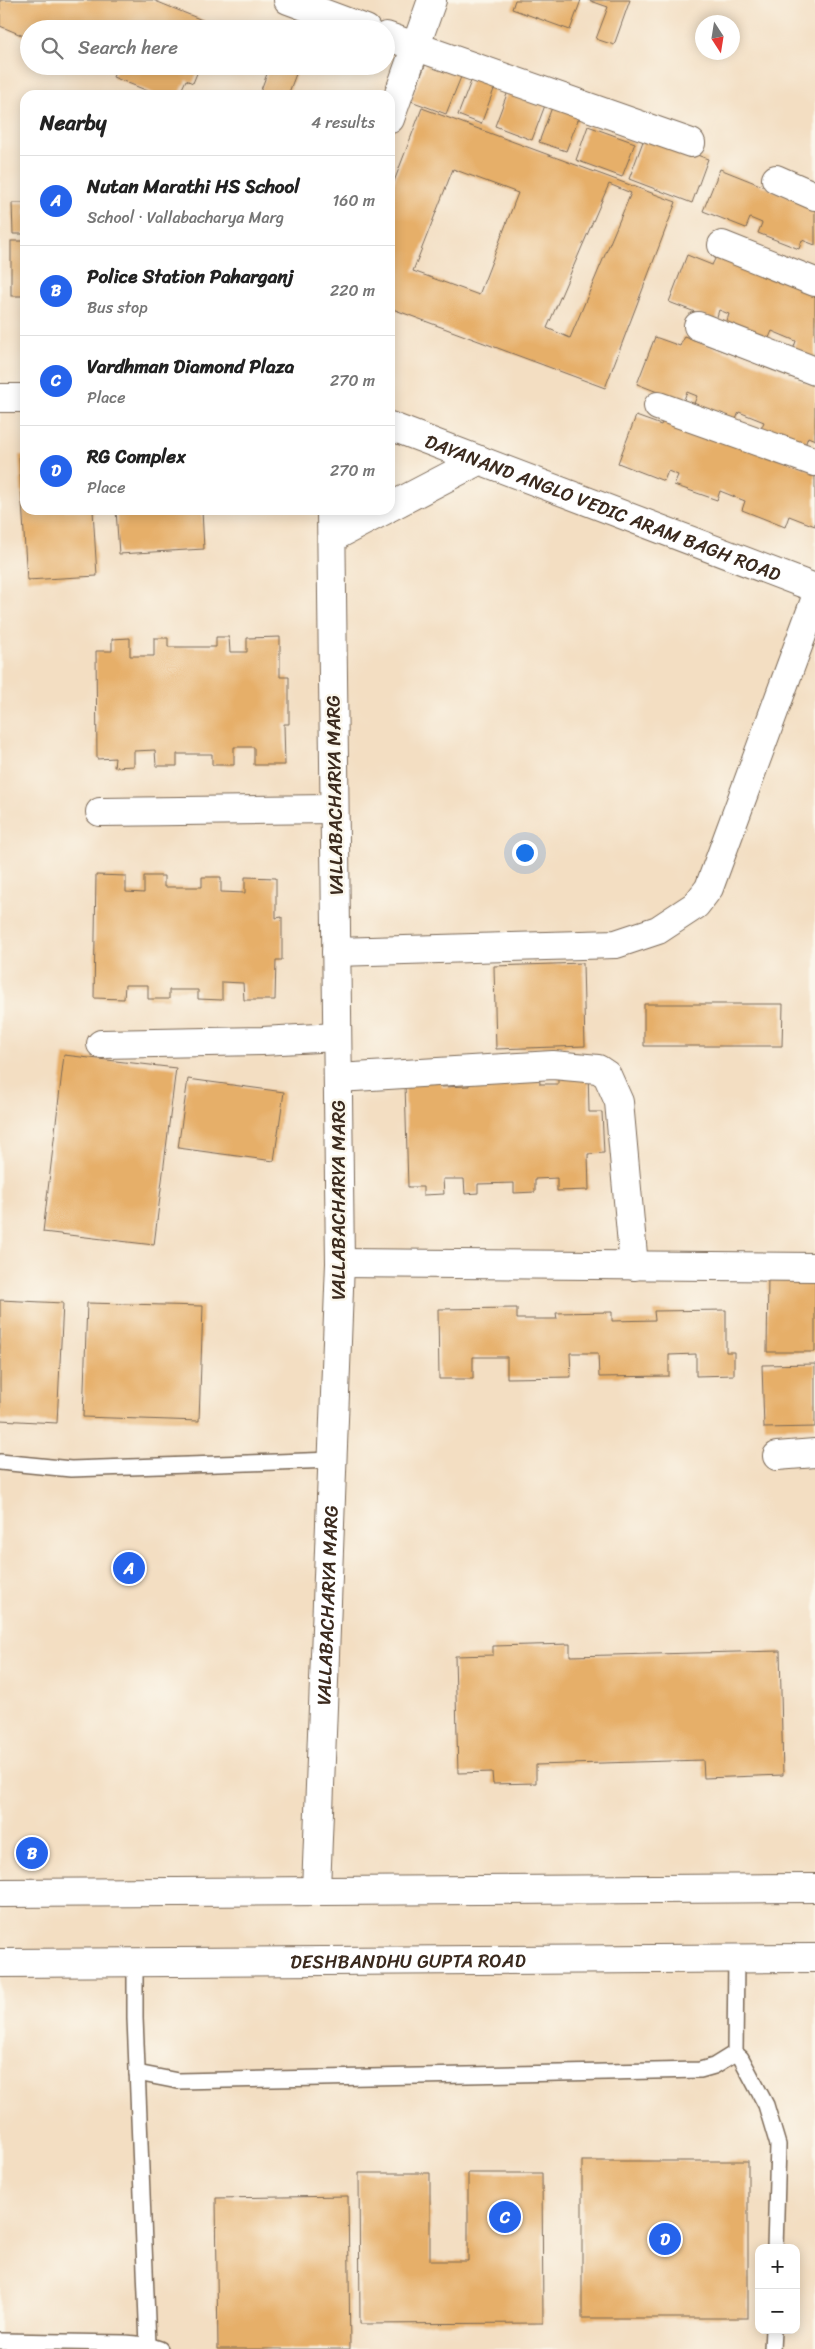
<!DOCTYPE html>
<meta charset="utf-8">
<style>
body{margin:0;font-family:Sriracha,sans-serif;background:#f6f6f6;color:#222}
.controls{position:absolute;right:15px;bottom:15px;display:grid;overflow:hidden;border-radius:10px;box-shadow:0 2px 12px #0003}
.controls button{width:45px;height:45px;display:grid;place-items:center;padding:0;border:0;border-bottom:1px solid #e0e0e0;background:#fff;color:#222;font:25px sans-serif}
.compass{position:absolute;left:695px;top:15px;width:45px;height:45px;border-radius:50%;background:#fff;box-shadow:0 2px 12px #0003;rotate:168deg}
.you{position:absolute;left:524px;top:852px;width:18px;height:18px;margin:-12px;border:4px solid #fff;border-radius:50%;background:#1a73e8;box-shadow:0 0 0 8px #1a73e833}
.badge{display:grid;place-items:center;width:32px;height:32px;border-radius:50%;background:#2563eb;color:#fff;font-size:16px;font-weight:700}
.pin{position:absolute;translate:-50% -50%;border:2px solid #fff;box-shadow:0 1px 5px #0006}
.list{margin:0;padding:0;list-style:none}
h2{display:flex;justify-content:space-between;align-items:center;height:65px;margin:0;padding:0 20px;font-size:21px}
h2 small{font-size:16px;font-weight:400;color:#767676}
.list li{display:grid;grid-template-columns:32px 1fr auto;gap:15px;align-items:center;box-sizing:border-box;height:90px;padding:0 20px;border-top:1px solid #e0e0e0}
.list b{display:block;font-size:19px;white-space:nowrap}
.list p{margin:0;font-size:16px;white-space:nowrap;color:#767676}
.list em{font-size:16px;font-style:normal;color:#767676}
.icon{flex:none;width:28px;height:28px;fill:none;stroke:currentColor;stroke-width:2;stroke-linecap:round;stroke-linejoin:round}
.map{position:relative;flex:none;width:815px;height:2349px;overflow:hidden}
.search{position:absolute;background:#fff;box-shadow:0 2px 12px #0003;left:20px;top:20px;width:375px;height:55px;display:flex;align-items:center;gap:12px;box-sizing:border-box;padding:0 18px;border-radius:28px;color:#767676;font-size:19px}
.panel{position:absolute;background:#fff;box-shadow:0 2px 12px #0003;left:20px;top:90px;width:375px;height:425px;border-radius:15px}
.map>svg:first-child{display:block}
</style>
<div class="map">
<svg width="815" height="2349" viewBox="0 0 815 2349">
<rect width="100%" height="100%" fill="#fbf7ec"/>
<filter id="ink" filterUnits="userSpaceOnUse"><feTurbulence type="fractalNoise" baseFrequency=".02" numOctaves="2"/><feDisplacementMap in="SourceGraphic" scale="10" xChannelSelector="R" yChannelSelector="G"/><feConvolveMatrix kernelMatrix="1 2 1 2 8 2 1 2 1" color-interpolation-filters="sRGB"/></filter>
<filter id="wash" filterUnits="userSpaceOnUse"><feTurbulence type="fractalNoise" baseFrequency=".0096" numOctaves="4" result="noise"/><feDisplacementMap in="SourceGraphic" scale="20" xChannelSelector="R" yChannelSelector="G"/><feGaussianBlur stdDeviation="1.12" result="paint"/><feColorMatrix in="noise" values="0 0 0 0 0 0 0 0 0 0 0 0 0 0 0 0 0 1.4 0 .05"/><feComposite in="paint" operator="in"/></filter>
<g filter="url(#wash)">
<rect width="100%" height="100%" fill="#f3dec2"/>
<g id="blocks">
<g fill="#e6af69" fill-rule="evenodd">
<path d="M0 0H153L207 22 205 29H29V42L24 40 26 37 0 26Z"/>
<path d="M515 0H581L570 30 512 9Z"/>
<path d="M588 0H630L614 45 596 39 608 7Z"/>
<path d="M428 58 463 72 446 114 411 101Z"/>
<path d="M106 66H200L193 83 186 80 179 95H158L113 77 116 70Z"/>
<path d="M270 66 296 74 288 95H259Z"/>
<path d="M473 76 496 84 481 124 458 115Z"/>
<path d="M510 86 547 100 532 140 495 126Z"/>
<path d="M554 102 581 112 566 151 539 142Z"/>
<path d="M422 108 676 202 605 388 390 308V192ZM453 169 518 193 479 295 413 271ZM609 184 631 193 570 338 547 328Z"/>
<path d="M588 126 635 143 622 177 576 160Z"/>
<path d="M645 136 708 159 692 203 629 179Z"/>
<path d="M720 169 815 207V245L802 240 799 249 758 233 762 223 750 218 746 228 703 211Z"/>
<path d="M12 203H25V234H13Z"/>
<rect x="11" y="241" width="14" height="55"/>
<path d="M687 255 712 265 717 255 815 292V358L793 350 796 341 772 331 768 340 726 324 729 314 719 310 716 320 669 302Z"/>
<path d="M684 336 815 386V440L808 437 804 448 760 431 764 422 739 412 735 422 693 406 697 396 687 392 683 402 637 384 655 337 680 346Z"/>
<path d="M666 415 815 472V526L789 516 785 527 742 510 745 501 720 491 717 500 674 485 678 475 668 471 664 481 618 463 636 416 661 425Z"/>
<path d="M19 455H25V510H93L97 576 27 580Z"/>
<path d="M116 510H202L204 549 119 554Z"/>
<path d="M216 637H229L230 652H247V638L280 637V677H289V724H284L285 765H254V747H234V765H212V754H177V766H156L155 750 134 751V766L114 767 115 758 97 759 96 651H112V639L130 638V656H154V638H168V647H216Z"/>
<path d="M96 875 126 876V892L144 893V876H164V887H202V877H221V892L245 893V877L276 878V918L282 917V960H276L275 1000H244L243 983 222 982V1000L198 999V990H169V999H148V985H125L124 999 94 998Z"/>
<path d="M583 963 585 1046 496 1049 494 966Z"/>
<path d="M644 1004H783L782 1046H644Z"/>
<path d="M64 1055 176 1068 154 1245 43 1232Z"/>
<path d="M588 1069 589 1112H602L604 1153 588 1154 589 1190 557 1191V1178L535 1179V1192L514 1193V1183L478 1184V1193L465 1194 464 1179H443L444 1194 423 1195V1187H408L405 1084 441 1073 442 1087 469 1086V1072L539 1070 540 1084H558V1070Z"/>
<path d="M188 1079 284 1092 274 1161 178 1148Z"/>
<path d="M768 1275 815 1276V1352H767Z"/>
<path d="M0 1300 63 1303 57 1423 0 1420Z"/>
<path d="M87 1303 203 1306 199 1421 83 1417Z"/>
<path d="M517 1308V1319H557L556 1313 612 1312V1321L655 1320 654 1311 726 1310V1352H734V1375L696 1376V1354L669 1355V1376L599 1377 598 1353H570L571 1377 507 1378V1357H473V1379H439L438 1309Z"/>
<path d="M815 1364V1427L764 1428 762 1365Z"/>
<path d="M570 1644V1656L780 1651 783 1775 704 1778 703 1760 536 1765V1783L493 1784 492 1772 458 1773 455 1656 493 1655V1646Z"/>
<rect x="582" y="2161" width="166" height="157"/>
<path d="M359 2173H430V2261H468V2173H542L543 2323 360 2324Z"/>
<path d="M348 2196 350 2349H218L216 2198Z"/>
</g>
</g>
</g>
<g filter="url(#ink)">
<use href="#blocks" fill-opacity="0" stroke="#7b6957" stroke-width="1"/>
<g fill="none" stroke-linecap="round" stroke-linejoin="round">
<g stroke="#7b6957" stroke-width="18">
<g id="lane">
<path d="M0 1462 71 1469 333 1460"/>
<path d="M736 1957 735 2053 741 2058 766 2105 778 2145 775 2248"/>
<path d="M135 1962V2018L148 2345"/>
<path d="M137 2073 178 2081 700 2070 714 2066 735 2053"/>
<path d="M0 2341 124 2343 148 2345 160 2349"/>
<path d="M772 2349 773 2330"/>
</g>
</g>
<g stroke="#7b6957" stroke-width="30">
<g id="street">
<path d="M288 0 366 29"/>
<path d="M386 36 691 143"/>
<path d="M776 179 815 196"/>
<path d="M722 245 815 282"/>
<path d="M698 326 815 371"/>
<path d="M658 406 815 462"/>
<path d="M390 507 480 460"/>
<path d="M332 538 385 510"/>
<path d="M100 812 334 809"/>
<path d="M336 952 616 944 658 930 696 905 709 888 815 600"/>
<path d="M101 1044 262 1041 337 1037"/>
<path d="M338 1078 553 1065 598 1069 607 1075 619 1102 634 1266"/>
<path d="M340 1263 815 1267"/>
<path d="M777 1456 815 1453"/>
</g>
</g>
<g stroke="#7b6957" stroke-width="30">
<g id="secondary">
<path d="M390 119 432 0"/>
<path d="M0 398H25"/>
<path id="s1" d="M390 426 815 588"/>
<path id="s2" d="M316 1890 340 1263 331 510"/>
<path d="M0 1893 815 1888"/>
<path id="s3" d="M0 1963 815 1958"/>
</g>
</g>
<use href="#lane" stroke="#fff" stroke-width="15"/>
<use href="#street" stroke="#fff" stroke-width="28"/>
<use href="#secondary" stroke="#fff" stroke-width="28"/>
</g>
</g>
<g text-anchor="middle" stroke-width="5" stroke-linejoin="round" paint-order="stroke">
<g font-size="19" fill="#3b2a1e" stroke="#fbf7ec">
<text dy="7" stroke="none"><textPath href="#s1" startOffset="228">DAYANAND ANGLO VEDIC ARAM BAGH ROAD</textPath></text>
<text transform="translate(334 795) rotate(-91)" y="7">VALLABACHARYA MARG</text>
<text transform="translate(338 1200) rotate(-90)" y="7">VALLABACHARYA MARG</text>
<text dy="7" stroke="none"><textPath href="#s2" startOffset="285">VALLABACHARYA MARG</textPath></text>
<text dy="7" stroke="none"><textPath href="#s3" startOffset="408">DESHBANDHU GUPTA ROAD</textPath></text>
</g>
</g>
</svg>
<div class="controls">
<button>+</button>
<button>−</button>
</div>
<svg class="compass" viewBox="-18 -18 36 36"><path d="M0-13l5 13h-10z" fill="#e53935"/><path d="M0 13l5-13h-10z" fill="#767676"/></svg>
<div class="you"></div>
<div class="pin badge" style="left:129px;top:1568px">A</div>
<div class="pin badge" style="left:32px;top:1853px">B</div>
<div class="pin badge" style="left:505px;top:2217px">C</div>
<div class="pin badge" style="left:665px;top:2239px">D</div>
<div class="search"><svg class="icon" aria-label="search" viewBox="0 0 24 24"><circle cx="10" cy="10" r="6"/><path d="M15 15l6 6"/></svg>Search here</div>
<section class="panel">
<h2>Nearby<small>4 results</small></h2>
<ul class="list">
<li><span class="badge">A</span><div><b>Nutan Marathi HS School</b><p>School · Vallabacharya Marg</p></div><em>160 m</em></li>
<li><span class="badge">B</span><div><b>Police Station Paharganj</b><p>Bus stop</p></div><em>220 m</em></li>
<li><span class="badge">C</span><div><b>Vardhman Diamond Plaza</b><p>Place</p></div><em>270 m</em></li>
<li><span class="badge">D</span><div><b>RG Complex</b><p>Place</p></div><em>270 m</em></li>
</ul>
</section>
</div>
